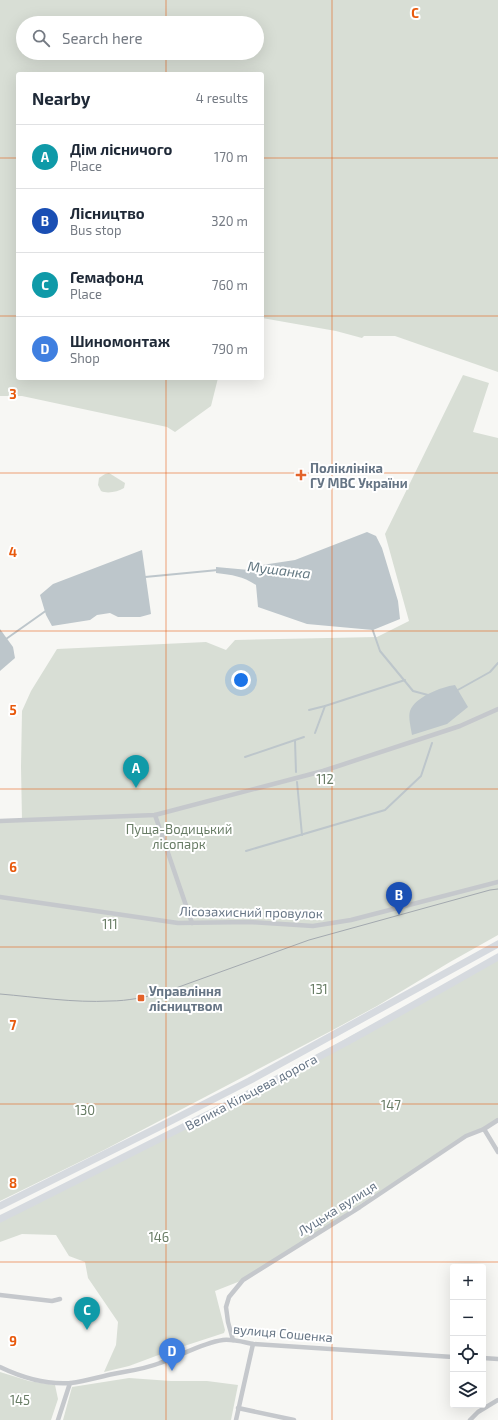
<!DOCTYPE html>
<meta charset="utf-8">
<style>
body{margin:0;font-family:"Exo 2",sans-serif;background:#f2f2f3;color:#1f2937}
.controls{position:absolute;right:12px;bottom:12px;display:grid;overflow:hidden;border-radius:4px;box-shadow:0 4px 16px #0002}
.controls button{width:36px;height:36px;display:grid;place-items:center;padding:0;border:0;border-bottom:1px solid #e0e1e3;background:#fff;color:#1f2937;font:20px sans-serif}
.you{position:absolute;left:241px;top:680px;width:14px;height:14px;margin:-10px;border:3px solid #fff;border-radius:50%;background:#1a73e8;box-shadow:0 0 0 6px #1a73e833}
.badge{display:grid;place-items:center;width:26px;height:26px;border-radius:50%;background:#0b8043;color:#fff;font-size:13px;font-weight:700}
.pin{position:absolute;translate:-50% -33px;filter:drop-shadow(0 1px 2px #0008)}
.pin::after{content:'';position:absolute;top:21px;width:14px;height:12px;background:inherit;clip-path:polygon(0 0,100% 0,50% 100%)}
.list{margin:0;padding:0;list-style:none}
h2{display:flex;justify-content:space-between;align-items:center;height:52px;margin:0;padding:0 16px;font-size:17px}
h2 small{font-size:13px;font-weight:400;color:#747a83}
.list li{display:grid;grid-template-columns:26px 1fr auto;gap:12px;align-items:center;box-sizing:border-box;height:64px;padding:0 16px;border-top:1px solid #e0e1e3}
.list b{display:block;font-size:15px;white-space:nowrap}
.list p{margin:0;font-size:13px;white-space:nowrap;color:#747a83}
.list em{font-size:13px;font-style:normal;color:#747a83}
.icon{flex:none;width:22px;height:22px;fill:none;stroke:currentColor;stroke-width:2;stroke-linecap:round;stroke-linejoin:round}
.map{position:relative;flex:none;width:498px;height:1420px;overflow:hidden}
.search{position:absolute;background:#fff;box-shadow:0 4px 16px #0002;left:16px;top:16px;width:248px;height:44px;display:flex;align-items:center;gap:10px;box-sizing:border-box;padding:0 14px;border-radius:22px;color:#747a83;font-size:15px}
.panel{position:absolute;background:#fff;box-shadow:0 4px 16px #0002;left:16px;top:72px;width:248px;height:308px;border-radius:4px}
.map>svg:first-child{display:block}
</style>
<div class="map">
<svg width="498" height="1420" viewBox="0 0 498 1420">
<rect width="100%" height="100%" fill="#f7f7f4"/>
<g fill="#d8ded5" fill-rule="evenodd">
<path d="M0 0H498V372L395 336H364L362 338 336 331 262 318V74H18V378H218L211 406 175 432 167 427 22 396H0ZM23 23H257V53H23Z"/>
<path d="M463 375 489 383 473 432 498 438V935L450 962 377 1006 331 1031 104 1150 0 1201V821L22 820 21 767 22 711 31 691 57 649 206 642 226 650 235 640 377 637 409 621 385 534Z"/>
<path d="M109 473 125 483 124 488C118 492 107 494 101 491L98 485 99 478 105 474Z"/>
<path d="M498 957V1120L466 1136 243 1280 215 1291 225 1330 224 1333 172 1350 129 1366 104 1372 116 1345 118 1322 88 1278 85 1262 69 1256 56 1235 22 1234 0 1242V1219L164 1137Z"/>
<path d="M0 1372 29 1381 55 1385 58 1399 51 1420H0Z"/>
<path d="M129 1378 171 1381H207L238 1385 231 1420H63L72 1387Z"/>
</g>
<g fill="#bdc6cb">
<path d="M367 532 376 536 382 548 398 601 400 619 373 630 307 624 258 607 256 585C242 576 233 575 216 573V567L249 570 262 565 295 560Z"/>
<path d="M142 550 151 614 140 617H118L110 613 97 615 90 620 52 626 46 615 40 595 53 584Z"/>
<path d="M0 629 13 647 15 658 0 671Z"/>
<path d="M455 685 468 707 447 724 412 735C411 728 408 717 410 711 415 697 441 687 455 685Z"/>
</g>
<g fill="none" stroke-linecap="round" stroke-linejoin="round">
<g stroke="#bdc6cb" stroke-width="2">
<path d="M145 577 218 570"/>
<path d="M372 628 380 651 413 691 428 695"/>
<path d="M6 639 47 610"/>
<path d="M456 691 490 672 498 663"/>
<path d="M309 710 325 706"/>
<path d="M315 733 325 706 405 680"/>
<path d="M295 741 296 772"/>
<path d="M245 757 304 737"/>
<path d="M297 782 302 835"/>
<path d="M246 851 385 810 421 776 432 743"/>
</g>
<g stroke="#c5c8cc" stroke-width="4.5">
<path d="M155 815 192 923"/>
<path d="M0 821 155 815 323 771 460 726 498 709"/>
<path d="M0 897 178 923 250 922 313 926 351 920 498 882"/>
<path d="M484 1129 498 1152"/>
<path d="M0 1295 52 1301 60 1299"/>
<path d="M233 1340 228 1322 226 1307 229 1297 243 1280 360 1207 466 1136 484 1129 498 1120"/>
<path d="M483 1358 498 1359"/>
<path d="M0 1367C21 1377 47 1385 71 1383 85 1381 99 1377 113 1374 129 1371 145 1369 160 1363 181 1356 201 1343 223 1340 233 1339 243 1342 253 1344L453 1357"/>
<path d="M238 1408 294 1420"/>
<path d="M58 1420 70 1383"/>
<path d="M236 1420 253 1344"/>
<path d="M470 1420 478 1412 498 1400"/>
</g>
<g stroke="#d6dadf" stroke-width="7">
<path d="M0 1206 159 1127 249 1081 498 944"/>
<path d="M0 1219C116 1161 231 1104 345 1043 396 1015 447 986 498 957"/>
</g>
<path stroke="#a3a9af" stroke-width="1" d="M0 994C36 997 74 1003 110 1001 128 1001 145 997 162 993L309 940 490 890 498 889"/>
</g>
<path fill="none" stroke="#e8590c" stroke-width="1" stroke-opacity="0.55" d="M166 0V23M332 0V1420M166 53V74M0 158H18M262 158H498M0 316H18M262 316H498M166 378V1420M0 473H498M0 631H498M0 789H498M0 947H498M0 1104H498M0 1262H498"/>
<g fill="#e36329" stroke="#fff" stroke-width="1.5">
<path d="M299 469h4v4h4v4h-4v4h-4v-4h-4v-4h4z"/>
<rect x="137" y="994" width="8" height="8" rx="2"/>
</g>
<g text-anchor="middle" stroke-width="4" stroke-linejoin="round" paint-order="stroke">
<g font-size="13" font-weight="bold" fill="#667585" stroke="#fff" text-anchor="start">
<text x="310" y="473">Поліклініка<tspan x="310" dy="15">ГУ МВС України</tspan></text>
<text x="149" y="996">Управління<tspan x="149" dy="15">лісництвом</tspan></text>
</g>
<g font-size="13" fill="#687c65" stroke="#fff">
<text x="325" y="784">112</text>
<text x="179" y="834">Пуща-Водицький<tspan x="179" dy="15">лісопарк</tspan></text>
<text x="110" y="929">111</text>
<text x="319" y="994">131</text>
<text x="391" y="1110">147</text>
<text x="85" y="1115">130</text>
<text x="159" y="1242">146</text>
<text x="20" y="1405">145</text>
</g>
<g font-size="13" fill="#667585" stroke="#fff">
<text transform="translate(251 912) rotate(1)" y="5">Лісозахисний провулок</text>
<text transform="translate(251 1092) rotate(-28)" y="5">Велика Кільцева дорога</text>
<text transform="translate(337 1208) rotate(-32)" y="5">Луцька вулиця</text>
<text transform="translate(283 1333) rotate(5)" y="5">вулиця Сошенка</text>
</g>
<g font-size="14" font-style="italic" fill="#627781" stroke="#fff">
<text transform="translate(279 570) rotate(7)" y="5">Мушанка</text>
</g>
</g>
<g font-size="13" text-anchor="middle" font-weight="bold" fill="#e8590c" stroke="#fff" stroke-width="4" stroke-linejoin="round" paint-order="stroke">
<text x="415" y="18">C</text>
<text x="13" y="399">3</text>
<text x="13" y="557">4</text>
<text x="13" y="715">5</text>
<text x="13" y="872">6</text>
<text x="13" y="1030">7</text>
<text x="13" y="1188">8</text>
<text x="13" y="1346">9</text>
</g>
</svg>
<div class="controls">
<button>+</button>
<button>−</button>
<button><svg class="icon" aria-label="locate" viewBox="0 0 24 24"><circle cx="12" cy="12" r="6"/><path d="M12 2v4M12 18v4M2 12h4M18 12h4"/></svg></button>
<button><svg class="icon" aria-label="layers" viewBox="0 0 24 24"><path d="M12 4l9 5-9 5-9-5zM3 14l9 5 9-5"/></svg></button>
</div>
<div class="you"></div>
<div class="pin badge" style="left:136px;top:788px;background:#0f9aa8">A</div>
<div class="pin badge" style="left:399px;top:915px;background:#1a4fb4">B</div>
<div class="pin badge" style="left:87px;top:1330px;background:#0f9aa8">C</div>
<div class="pin badge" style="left:172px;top:1371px;background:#3f7fe0">D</div>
<div class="search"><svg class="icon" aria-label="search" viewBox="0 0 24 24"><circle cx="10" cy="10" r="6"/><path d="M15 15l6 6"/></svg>Search here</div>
<section class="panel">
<h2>Nearby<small>4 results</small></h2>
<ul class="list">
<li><span class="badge" style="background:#0f9aa8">A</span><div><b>Дім лісничого</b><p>Place</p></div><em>170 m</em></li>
<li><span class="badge" style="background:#1a4fb4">B</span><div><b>Лісництво</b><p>Bus stop</p></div><em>320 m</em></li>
<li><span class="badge" style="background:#0f9aa8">C</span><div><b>Гемафонд</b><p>Place</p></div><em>760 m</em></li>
<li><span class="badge" style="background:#3f7fe0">D</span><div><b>Шиномонтаж</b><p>Shop</p></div><em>790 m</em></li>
</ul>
</section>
</div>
